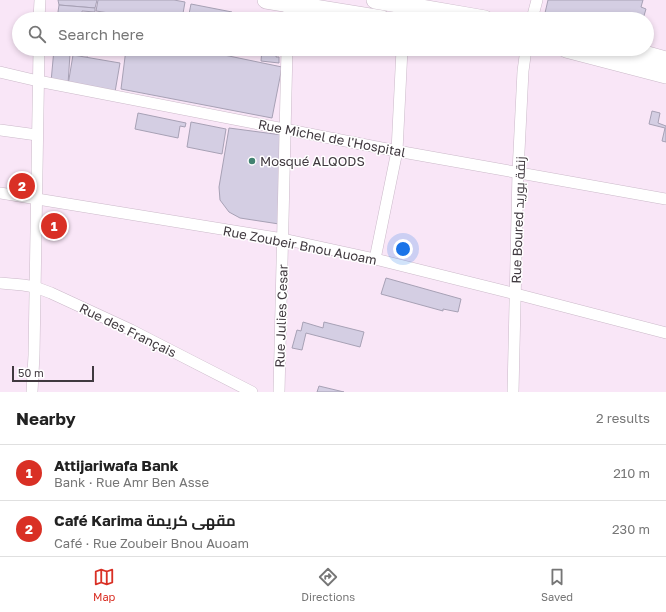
<!DOCTYPE html>
<meta charset="utf-8">
<style>
body{margin:0;font-family:"Golos Text",Cairo,sans-serif;background:#f6f6f6;color:#222}
.scale{position:absolute;left:12px;bottom:10px;width:82px;box-sizing:border-box;padding-left:4px;border:2px solid #40393f;border-top:0;font-size:11px;line-height:14px;white-space:nowrap;color:#40393f;-webkit-text-stroke:3px #fff;paint-order:stroke}
.you{position:absolute;left:403px;top:249px;width:14px;height:14px;margin:-10px;border:3px solid #fff;border-radius:50%;background:#1a73e8;box-shadow:0 0 0 6px #1a73e833}
.badge{display:grid;place-items:center;width:26px;height:26px;border-radius:50%;background:#d93025;color:#fff;font-size:13px;font-weight:700}
.pin{position:absolute;translate:-50% -50%;border:2px solid #fff;box-shadow:0 1px 4px #0006}
.list{margin:0;padding:0;list-style:none}
h2{display:flex;justify-content:space-between;align-items:center;height:52px;margin:0;padding:0 16px;font-size:17px}
h2 small{font-size:13px;font-weight:400;color:#767676}
.list li{display:grid;grid-template-columns:26px 1fr auto;gap:12px;align-items:center;box-sizing:border-box;height:56px;padding:0 16px;border-top:1px solid #e0e0e0}
.list b{display:block;font-size:15px;white-space:nowrap}
.list p{margin:0;font-size:13px;white-space:nowrap;color:#767676}
.list em{font-size:13px;font-style:normal;color:#767676}
.icon{flex:none;width:22px;height:22px;fill:none;stroke:currentColor;stroke-width:2;stroke-linecap:round;stroke-linejoin:round}
.map{position:relative;flex:none;width:666px;height:392px;overflow:hidden}
.search{position:absolute;background:#fff;box-shadow:0 2px 6px #0003;left:12px;right:12px;top:12px;height:44px;display:flex;align-items:center;gap:10px;box-sizing:border-box;padding:0 14px;border-radius:22px;color:#767676;font-size:15px}
.sheet{height:164px;background:#fff}
nav{display:flex;justify-content:space-around;align-items:center;box-sizing:border-box;height:56px;border-top:1px solid #e0e0e0;background:#fff;font-size:11px;color:#767676}
nav a{display:grid;justify-items:center;gap:2px}
nav .on{color:#d93025}
.map>svg:first-child{display:block}
</style>
<div class="map">
<svg width="666" height="392" viewBox="0 0 666 392">
<rect width="100%" height="100%" fill="#f9e6f7"/>
<g fill="#d4cee3" stroke="#a7a1b5">
<path d="M58 0H97L95 8 59 5Z"/>
<path d="M98 0H174L185 2 182 19H119L108 17 109 13 96 11Z"/>
<path d="M548 0H643L641 7 646 9 643 19H566L545 13Z"/>
<path d="M191 4 232 12 231 19H188Z"/>
<path d="M59 5 95 8V12L82 11V19H57Z"/>
<path d="M247 14 281 16V19H247Z"/>
<path d="M54 49H76V51L88 52V56L70 54 68 84 51 82Z"/>
<path d="M126 49H225L224 55 282 67 272 118 121 89Z"/>
<path d="M262 49H277L276 57H279V63L261 61Z"/>
<path d="M73 55 120 63 115 92 68 85Z"/>
<path d="M652 111 660 113 658 123 666 126V142L662 141 665 128 649 124Z"/>
<path d="M138 113 186 123 185 127 180 126 178 138 135 129Z"/>
<path d="M191 122 226 129 222 154 187 147Z"/>
<path d="M229 128 282 135 279 224 240 218 229 212 220 200 219 187Z"/>
<path d="M386 278 461 299 458 312 443 309V311L381 294Z"/>
<path d="M303 322 323 328 324 322 364 332 360 347 306 333 302 350 292 348 297 330 301 331Z"/>
<path d="M319 386 344 392H317Z"/>
</g>
<g fill="none" stroke-linecap="round" stroke-linejoin="round">
<g stroke="#cbb9c9" stroke-width="12">
<g id="street">
<path d="M39 19 40 0"/>
<path d="M289 19V5"/>
<path d="M532 19 537 0"/>
<path d="M0 72 38 81 397 151 666 199"/>
<path d="M0 130 37 135"/>
<path d="M0 193 283 239 375 259 516 294 666 333"/>
<path d="M375 259 397 151 402 49"/>
<path d="M0 283 23 285 35 287 51 293 131 330 252 392"/>
<path d="M32 392 34 355 39 49"/>
<path d="M279 392 287 49"/>
<path d="M513 392 518 172 523 71 526 49"/>
</g>
</g>
<g stroke="#cbb9c9" stroke-width="18">
<g id="primary">
<path d="M266 0 382 19"/>
<path d="M375 0 485 19"/>
<path d="M566 49 666 75"/>
<path d="M626 49 666 60"/>
</g>
</g>
<use href="#street" stroke="#fff" stroke-width="11"/>
<use href="#primary" stroke="#fff" stroke-width="17"/>
</g>
<circle fill="#428271" stroke="#fff" stroke-width="1.5" cx="252" cy="161" r="4"/>
<g text-anchor="middle" stroke-width="3" stroke-linejoin="round" paint-order="stroke">
<g font-size="13" fill="#40393f" stroke="#fff">
<text transform="translate(332 138) rotate(11)" y="5">Rue Michel de l'Hospital</text>
<text transform="translate(518 220) rotate(-88)" y="5">Rue Boured زنقة بوريد</text>
<text transform="translate(300 245) rotate(11)" y="5">Rue Zoubeir Bnou Auoam</text>
<text transform="translate(281 316) rotate(-88)" y="5">Rue Julies Cesar</text>
<text transform="translate(128 330) rotate(26)" y="5">Rue des Français</text>
</g>
<g font-size="13" fill="#40393f" stroke="#fff" text-anchor="start">
<text x="260" y="166">Mosqué ALQODS</text>
</g>
</g>
</svg>
<div class="scale">50 m</div>
<div class="you"></div>
<div class="pin badge" style="left:54px;top:226px">1</div>
<div class="pin badge" style="left:22px;top:186px">2</div>
<div class="search"><svg class="icon" aria-label="search" viewBox="0 0 24 24"><circle cx="10" cy="10" r="6"/><path d="M15 15l6 6"/></svg>Search here</div>
</div>
<section class="sheet">
<h2>Nearby<small>2 results</small></h2>
<ul class="list">
<li><span class="badge">1</span><div><b>Attijariwafa Bank</b><p>Bank · Rue Amr Ben Asse</p></div><em>210 m</em></li>
<li><span class="badge">2</span><div><b>Café Karima مقهى كريمة</b><p>Café · Rue Zoubeir Bnou Auoam</p></div><em>230 m</em></li>
</ul>
</section>
<nav>
<a class="on"><svg class="icon" aria-label="map" viewBox="0 0 24 24"><path d="M3 6l6-2 6 2 6-2v14l-6 2-6-2-6 2zM9 4v14M15 6v14"/></svg>Map</a>
<a><svg class="icon" aria-label="directions" viewBox="0 0 24 24"><path d="M12 3l9 9-9 9-9-9zM9 14v-3h6M13 9l2 2-2 2"/></svg>Directions</a>
<a><svg class="icon" aria-label="saved" viewBox="0 0 24 24"><path d="M7 4h10v16l-5-4-5 4z"/></svg>Saved</a>
</nav>
